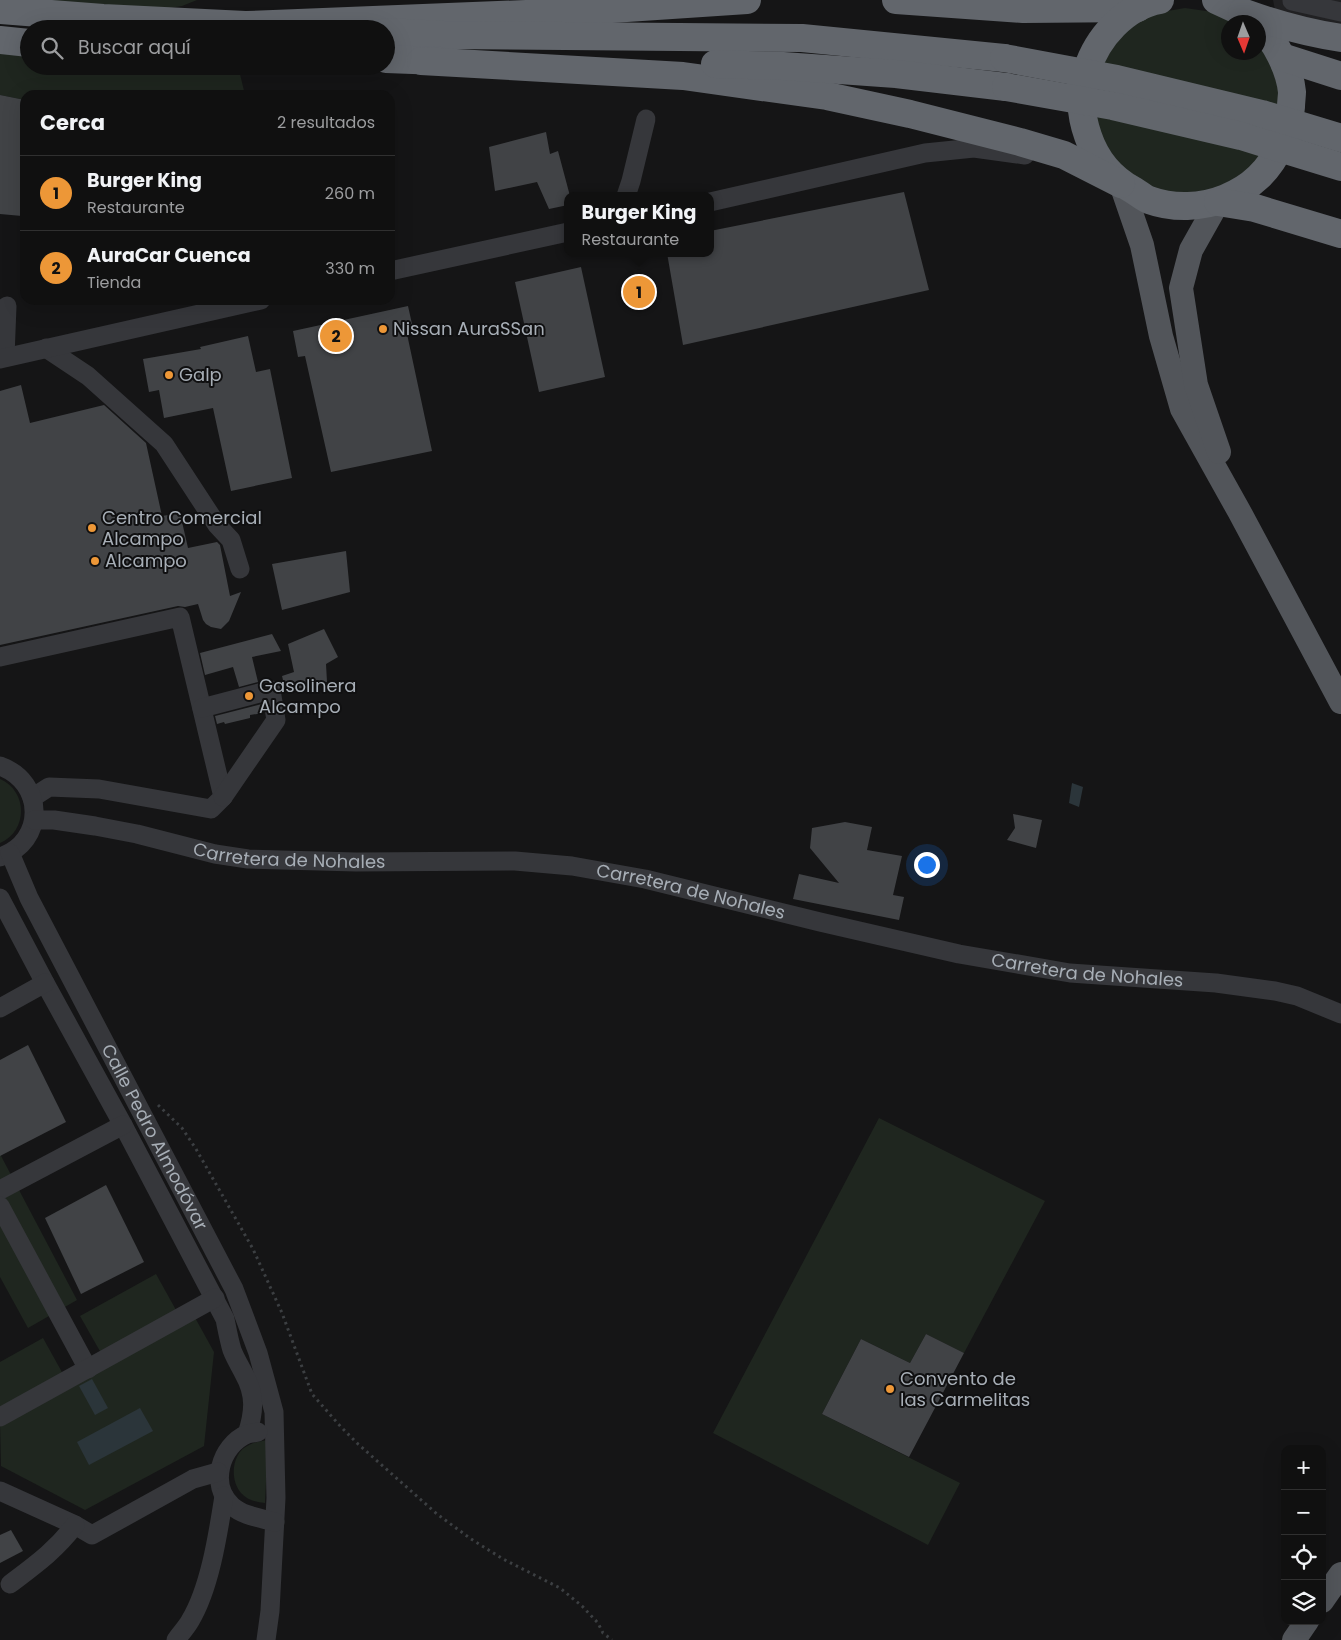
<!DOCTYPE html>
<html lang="es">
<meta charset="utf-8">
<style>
body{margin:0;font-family:Poppins,sans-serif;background:#1e1e1e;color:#f1f3f6}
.controls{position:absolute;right:15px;bottom:15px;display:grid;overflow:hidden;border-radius:10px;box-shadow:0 5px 20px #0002}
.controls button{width:45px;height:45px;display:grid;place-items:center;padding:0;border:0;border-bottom:1px solid #303030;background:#101010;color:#f1f3f6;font:25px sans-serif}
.compass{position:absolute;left:1221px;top:15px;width:45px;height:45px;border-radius:50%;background:#101010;box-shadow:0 5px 20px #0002;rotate:178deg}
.you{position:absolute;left:926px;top:864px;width:18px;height:18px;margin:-12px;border:4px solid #fff;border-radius:50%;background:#1a73e8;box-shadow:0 0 0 8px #1a73e833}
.badge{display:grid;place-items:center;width:32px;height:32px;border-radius:50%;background:#ed9737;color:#111;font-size:16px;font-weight:700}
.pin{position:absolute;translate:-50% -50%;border:2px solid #fff;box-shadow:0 1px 5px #0006}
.popup{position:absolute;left:564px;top:192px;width:150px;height:65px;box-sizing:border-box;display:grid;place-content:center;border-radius:10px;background:#101010;filter:drop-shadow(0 1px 4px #0005);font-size:16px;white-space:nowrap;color:#9c9d9f}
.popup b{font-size:19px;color:#f1f3f6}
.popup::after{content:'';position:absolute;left:50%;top:100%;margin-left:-10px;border:10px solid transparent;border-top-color:#101010}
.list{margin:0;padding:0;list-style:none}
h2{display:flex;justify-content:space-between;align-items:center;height:65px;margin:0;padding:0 20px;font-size:21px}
h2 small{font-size:16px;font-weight:400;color:#9c9d9f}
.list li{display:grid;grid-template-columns:32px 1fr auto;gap:15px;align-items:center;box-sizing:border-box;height:75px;padding:0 20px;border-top:1px solid #303030}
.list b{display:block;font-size:19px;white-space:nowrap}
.list p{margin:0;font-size:16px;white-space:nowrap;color:#9c9d9f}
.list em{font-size:16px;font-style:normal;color:#9c9d9f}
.icon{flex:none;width:28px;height:28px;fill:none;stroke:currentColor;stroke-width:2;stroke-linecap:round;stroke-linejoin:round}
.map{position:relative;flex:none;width:1341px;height:1640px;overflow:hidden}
.search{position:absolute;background:#101010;box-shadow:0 5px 20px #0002;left:20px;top:20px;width:375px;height:55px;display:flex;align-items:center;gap:12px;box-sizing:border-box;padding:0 18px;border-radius:28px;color:#9c9d9f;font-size:19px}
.panel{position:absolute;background:#101010;box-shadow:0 5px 20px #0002;left:20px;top:90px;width:375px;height:215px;border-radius:15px}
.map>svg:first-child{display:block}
</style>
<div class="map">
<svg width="1341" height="1640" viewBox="0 0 1341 1640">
<rect width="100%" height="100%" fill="#151516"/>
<path fill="#212123" d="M1273 0H1341V32L1276 15Z"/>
<g fill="#1f261f">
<path d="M4 0H197L182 6 140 13Z"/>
<path d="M1185 8 1213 12 1236 22H1228V52H1258L1259 43 1271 62 1279 92 1277 124 1264 153 1242 176 1214 190 1181 194 1153 189 1128 174 1102 143 1094 116 1103 59 1120 36 1143 18 1156 13Z"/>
<path d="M0 48 29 52V66H195L240 74 245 95H25V100L0 95Z"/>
<path d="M0 779C28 791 28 831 0 843Z"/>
<path d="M879 1118 1045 1201 964 1353 926 1334 910 1363 861 1339 822 1414 960 1483 928 1545 713 1433Z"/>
<path d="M0 1154 77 1300 28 1328 0 1277Z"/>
<path d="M156 1274 176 1310 101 1353 80 1316Z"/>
<path d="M193 1314 214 1352 204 1446 85 1510 1 1466 0 1421Z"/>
<path d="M43 1338 63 1374 0 1409V1362Z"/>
<path d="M268 1440 265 1503C256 1502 247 1500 241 1493 229 1479 232 1452 249 1445 254 1442 262 1441 268 1440Z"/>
</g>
<g fill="#2b353a">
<path d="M1072 783 1083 787 1079 807 1069 803Z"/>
<path d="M92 1379 108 1408 95 1415 79 1386Z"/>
<path d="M140 1408 153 1431 89 1465 77 1442Z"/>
</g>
<g fill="#414346">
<path d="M0 95 25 100V182L22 216 0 214Z"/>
<path d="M546 132 550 154 558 151 570 196H568V205L549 209 537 182 495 191 489 147Z"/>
<path d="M904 192 929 290 683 345 667 253H710V231Z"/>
<path d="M581 267 605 377 539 392 515 282Z"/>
<path d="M408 306 414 333 407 334 432 451 331 472 305 356 298 357 293 331Z"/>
<path d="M248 336 256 372 270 369 292 478 231 491 213 408 164 418 159 390 149 392 143 359 201 349 200 347Z"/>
<path d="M21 385 30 423 104 405 146 443 162 516 180 513 188 548 217 542 220 545 230 596 241 592 229 621 221 629 211 627 206 624 203 620 198 604 185 607 178 606 0 645V391Z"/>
<path d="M346 551 350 592 282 610 272 564Z"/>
<path d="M324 629 338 657 326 664 327 682 286 692 282 676 294 672 288 644Z"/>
<path d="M272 634 281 651 252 657 258 682 239 687 233 667 205 675 200 653Z"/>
<path d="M262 704 263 713 250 715V718L225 724 224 722 217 724 215 716Z"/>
<path d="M1013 814 1042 820 1036 848 1007 840 1015 828Z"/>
<path d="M845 822 872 827 867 850 902 856 893 895 904 897 899 920 793 899 799 874 839 883 810 848 812 828Z"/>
<path d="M28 1045 66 1122 0 1156V1060Z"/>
<path d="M106 1185 144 1262 81 1294 45 1218Z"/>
<path d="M926 1334 964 1353 909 1457 822 1414 861 1339 910 1363Z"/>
<path d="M11 1530 23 1551 0 1563V1535Z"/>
</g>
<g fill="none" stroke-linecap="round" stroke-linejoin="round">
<path stroke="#3c3f42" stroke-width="3" stroke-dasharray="2.5 4" stroke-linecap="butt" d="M158 1105 182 1128 196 1149 253 1249 282 1313 312 1394 341 1427 358 1444 437 1514 471 1539 503 1559 560 1588 582 1606 598 1623 603 1633 612 1640"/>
<g stroke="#36373b" stroke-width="19">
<path d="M1292 1 1341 12"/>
<path d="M626 196 631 181 646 119"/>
<path d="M710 202 925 153 974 148 1025 155"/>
<path d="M390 271 568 232"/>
<path d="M46 348 88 376 164 444 217 525 231 540 240 569"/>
<path d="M5 357 7 306"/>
<path d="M0 359 261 300"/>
<path d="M0 657 180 617 223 797 211 809 99 789 49 787 32 798"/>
<path d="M202 708 271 690 276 720 223 797"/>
<path d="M0 766C45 782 46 842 0 857"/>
<path id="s1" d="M34 820H54L95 826 137 834 215 854 248 859 356 862 515 861 572 866 645 879 820 922 959 954 1070 973 1216 983 1275 991 1297 996 1341 1014"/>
<path id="s2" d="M10 853 29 898 234 1289 258 1353 274 1412 276 1498 270 1611 266 1640"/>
<path d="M0 898 45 983 123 1125 225 1319C227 1329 229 1340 232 1350 235 1358 240 1366 244 1374 256 1395 254 1413 247 1434"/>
<path d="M0 1008 45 983"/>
<path d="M0 1190 123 1125"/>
<path d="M0 1206 88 1369"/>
<path d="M0 1417 215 1298"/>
<path d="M258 1432C255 1433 250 1433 247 1434 220 1446 209 1485 232 1506 243 1516 261 1518 275 1522"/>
<path d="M0 1491 75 1525 92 1535 193 1479 218 1472"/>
<path d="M10 1584C35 1565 55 1551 75 1525"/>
<path d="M176 1640C180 1634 186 1628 190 1621 210 1588 218 1534 224 1496"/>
</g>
<g stroke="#52555a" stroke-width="24">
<path d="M1121 184 1142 245 1161 336 1182 409 1239 511 1341 702"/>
<path d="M1218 202 1191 250 1181 288 1196 385 1219 452"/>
<path d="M1322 1601 1341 1574"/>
<path d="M1294 1640 1307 1621"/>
</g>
<g stroke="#62666c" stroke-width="28">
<path d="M896 0 1023 9 1138 8"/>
<path d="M1160 0C1125 6 1097 38 1087 70 1079 94 1080 113 1088 136 1096 160 1111 178 1133 190 1138 193 1144 198 1149 200 1199 218 1259 195 1280 146 1283 140 1288 133 1289 126 1290 120 1290 113 1291 107 1291 102 1292 96 1292 92 1290 70 1275 39 1258 25"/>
<path d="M1216 0 1242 12 1255 22"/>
<path d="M0 10 103 18 265 26"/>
<path d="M1242 12C1275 24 1307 33 1341 38"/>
<path d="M247 25 551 13 747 0"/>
<path d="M386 32 444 35 802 38 1004 58"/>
<path d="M0 40 29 43"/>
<path d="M1282 57 1341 76"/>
<path d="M386 59 440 61"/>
<path d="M421 61 683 76 827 96 910 114 1020 142 1064 155 1121 184"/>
<path d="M715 64 783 66 896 74 1006 87"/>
<path d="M1218 202 1255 208 1341 234"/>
</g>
<g stroke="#62666c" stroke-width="28">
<path d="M1004 58 1117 79 1262 114 1341 138"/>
<path d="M1006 87 1113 106 1241 136 1341 167"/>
</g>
</g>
<g fill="#ed9737" stroke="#101011" stroke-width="2">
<circle cx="383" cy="329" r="5"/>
<circle cx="169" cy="375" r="5"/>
<circle cx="92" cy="528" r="5"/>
<circle cx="95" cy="561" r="5"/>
<circle cx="249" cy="696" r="5"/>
<circle cx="890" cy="1389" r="5"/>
</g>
<g text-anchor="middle" stroke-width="4" stroke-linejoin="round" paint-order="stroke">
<g font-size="18" fill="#a7aeb6" stroke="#101011" text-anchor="start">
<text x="393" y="335">Nissan AuraSSan</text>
<text x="179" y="381">Galp</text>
<text x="102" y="524">Centro Comercial<tspan x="102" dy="21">Alcampo</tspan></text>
<text x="105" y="567">Alcampo</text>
<text x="259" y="692">Gasolinera<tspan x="259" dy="21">Alcampo</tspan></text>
<text x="900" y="1385">Convento de<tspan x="900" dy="21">las Carmelitas</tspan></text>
</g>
<g font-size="18" fill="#a7aeb6" stroke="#101011">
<text dy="6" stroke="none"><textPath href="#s1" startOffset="259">Carretera de Nohales</textPath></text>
<text dy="6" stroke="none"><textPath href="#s1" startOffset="664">Carretera de Nohales</textPath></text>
<text dy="6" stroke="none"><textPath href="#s1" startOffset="1069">Carretera de Nohales</textPath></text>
<text dy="6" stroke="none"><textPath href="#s2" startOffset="319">Calle Pedro Almodóvar</textPath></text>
</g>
</g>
</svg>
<div class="controls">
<button>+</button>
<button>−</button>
<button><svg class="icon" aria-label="locate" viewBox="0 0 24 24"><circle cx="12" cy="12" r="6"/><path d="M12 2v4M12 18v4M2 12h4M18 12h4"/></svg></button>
<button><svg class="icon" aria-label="layers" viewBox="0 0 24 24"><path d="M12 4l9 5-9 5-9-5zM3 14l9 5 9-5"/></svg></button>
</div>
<svg class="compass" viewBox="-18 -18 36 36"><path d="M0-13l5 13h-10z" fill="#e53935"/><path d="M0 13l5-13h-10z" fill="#9c9d9f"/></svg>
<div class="you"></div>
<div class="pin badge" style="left:639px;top:292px">1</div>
<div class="popup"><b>Burger King</b>Restaurante</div>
<div class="pin badge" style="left:336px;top:336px">2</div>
<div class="search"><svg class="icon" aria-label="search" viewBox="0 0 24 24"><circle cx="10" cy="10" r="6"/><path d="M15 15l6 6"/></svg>Buscar aquí</div>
<section class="panel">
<h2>Cerca<small>2 resultados</small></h2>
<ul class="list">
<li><span class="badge">1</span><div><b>Burger King</b><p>Restaurante</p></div><em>260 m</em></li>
<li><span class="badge">2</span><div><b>AuraCar Cuenca</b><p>Tienda</p></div><em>330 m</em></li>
</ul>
</section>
</div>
